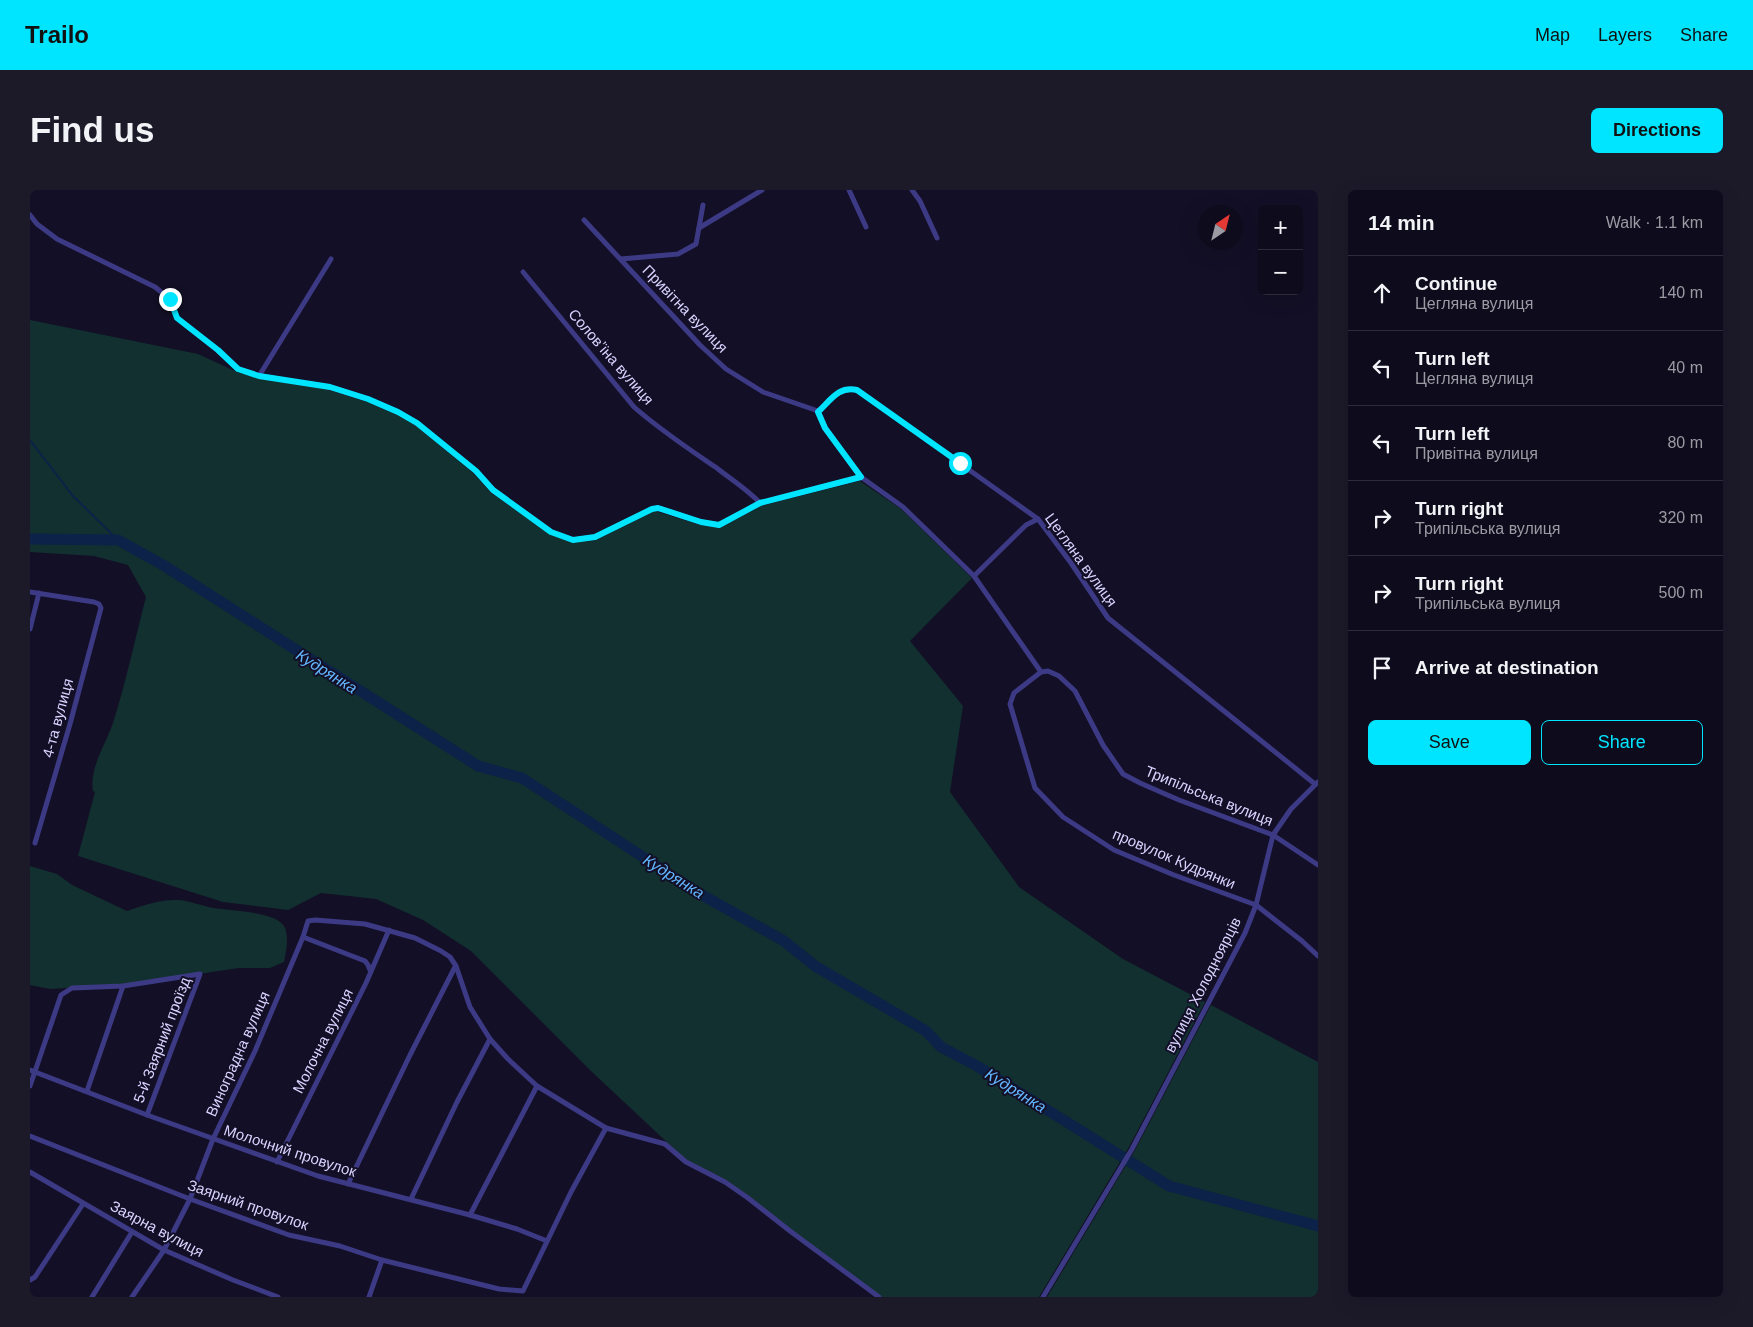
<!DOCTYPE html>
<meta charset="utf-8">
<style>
body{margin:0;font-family:Arial,sans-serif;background:#1c1929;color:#f1f3f6}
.controls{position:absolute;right:15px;top:15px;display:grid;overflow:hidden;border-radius:8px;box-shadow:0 5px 20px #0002}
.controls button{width:45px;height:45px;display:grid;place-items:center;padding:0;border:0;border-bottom:1px solid #2e2b3b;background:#0e0b1c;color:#f1f3f6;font:25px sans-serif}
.compass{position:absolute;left:1168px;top:15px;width:45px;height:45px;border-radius:50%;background:#0e0b1c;box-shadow:0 5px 20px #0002;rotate:35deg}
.stop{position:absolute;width:15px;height:15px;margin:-11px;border:4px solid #00e5ff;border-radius:50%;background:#fff}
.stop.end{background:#00e5ff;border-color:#fff;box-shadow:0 1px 5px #0008}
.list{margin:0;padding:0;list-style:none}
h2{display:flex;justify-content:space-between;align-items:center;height:65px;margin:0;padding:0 20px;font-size:21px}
h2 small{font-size:16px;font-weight:400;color:#9b9ba3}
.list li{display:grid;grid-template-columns:32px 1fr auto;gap:15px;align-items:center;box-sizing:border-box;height:75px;padding:0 20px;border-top:1px solid #2e2b3b}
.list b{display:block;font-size:19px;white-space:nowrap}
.list p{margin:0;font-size:16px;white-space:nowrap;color:#9b9ba3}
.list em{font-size:16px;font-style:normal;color:#9b9ba3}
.actions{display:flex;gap:10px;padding:15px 20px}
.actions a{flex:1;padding:11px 0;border:1px solid #00e5ff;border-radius:8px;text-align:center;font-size:18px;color:#00e5ff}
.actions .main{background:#00e5ff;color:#111}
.icon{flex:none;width:28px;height:28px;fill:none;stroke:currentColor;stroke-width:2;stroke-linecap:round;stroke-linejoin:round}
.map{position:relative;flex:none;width:1288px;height:1107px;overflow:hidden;border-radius:8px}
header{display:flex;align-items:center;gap:30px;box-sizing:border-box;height:70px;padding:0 25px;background:#00e5ff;color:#111}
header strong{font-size:24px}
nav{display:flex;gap:28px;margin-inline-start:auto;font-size:18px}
.intro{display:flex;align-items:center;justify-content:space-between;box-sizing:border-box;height:120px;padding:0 30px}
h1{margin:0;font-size:35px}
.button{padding:12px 22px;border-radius:8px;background:#00e5ff;color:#111;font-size:18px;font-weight:700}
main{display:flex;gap:30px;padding:0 30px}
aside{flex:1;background:#0e0b1c;border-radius:8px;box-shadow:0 5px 20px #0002}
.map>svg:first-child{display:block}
</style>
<header>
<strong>Trailo</strong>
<nav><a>Map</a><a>Layers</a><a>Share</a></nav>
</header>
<div class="intro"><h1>Find us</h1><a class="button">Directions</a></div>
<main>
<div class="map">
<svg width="1288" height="1107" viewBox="0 0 1288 1107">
<rect width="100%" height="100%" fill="#130f26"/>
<g fill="#12302f">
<path d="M0 130 168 164 207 182 228 188 299 200 337 212 367 225 385 235 443 283 461 303 520 344 543 353 566 350 623 322H628L670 335 690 338 731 316 830 291 871 319 942 388 880 451 933 516 920 602 989 697 1093 769 1175 812 1099 957 1009 1107H852L761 1040 719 1006 657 971 562 882 441 761 393 730 346 709 291 703 258 720 193 712 48 666 65 602 63 601C59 578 76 554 83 533 96 492 105 449 116 407L98 375 64 366 0 362Z"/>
<path d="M0 676 27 684 42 695 97 721C114 715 131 709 149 710 161 711 172 716 183 718 200 721 248 721 255 738 259 749 256 761 254 772L240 778H209L100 794 20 799 0 795Z"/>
<path d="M1181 815 1288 872V1107H1017L1105 960Z"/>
</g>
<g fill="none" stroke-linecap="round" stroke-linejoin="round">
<path stroke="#0c2248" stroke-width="2" d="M0 250 43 306 88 350"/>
<path stroke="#0c2248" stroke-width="11" d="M0 349 88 350 133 375 448 576 492 588 665 701 754 751 785 776 896 841 911 857 947 876 1139 996 1288 1036"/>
<g stroke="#3d3a85" stroke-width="5">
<path d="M819 0 836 37"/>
<path d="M882 0 890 11 907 48"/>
<path d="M0 25 7 34 27 49 125 97 140 109 147 128 187 160 208 179 229 186 300 197 338 209 368 222 387 233 446 281 463 300 521 342 543 350 565 347 622 319 628 318 671 332 689 335 730 313 831 287 873 317 944 386 1011 482 1018 481 1029 486 1045 501 1073 555 1093 584 1110 593 1149 610 1243 645 1288 675"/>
<path d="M554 30 670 155 696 179 733 202 788 221 795 238 831 287"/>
<path d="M669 38 732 0"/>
<path d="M591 69 648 64 666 54 673 15"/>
<path d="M493 82 604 217C630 240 659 259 688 279 702 290 718 300 730 313"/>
<path d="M229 186 301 69"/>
<path d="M788 221C801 210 809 196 827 200L1008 329 1041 373 1078 428 1285 594"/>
<path d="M944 386 996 335 1008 329"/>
<path d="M0 402 64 412 69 414 71 418 40 534 5 653"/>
<path d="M0 439 9 403"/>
<path d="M1011 482 984 503 980 514 1005 598 1033 627 1084 660 1144 685 1226 715 1272 751 1288 766"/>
<path d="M273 747 335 771 338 775 340 780"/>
<path d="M0 880 117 925 288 986 440 1025 487 1039 517 1051"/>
<path d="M0 896 31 805 42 798 93 796 170 784 117 925"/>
<path d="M57 901 93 796"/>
<path d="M0 946 160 1009 259 1045 310 1056 352 1070 469 1099 493 1101 541 1002 576 938"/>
<path d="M247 972 336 793 359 740"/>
<path d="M0 982 134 1060 203 1090 248 1107"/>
<path d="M318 994 380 865 425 777"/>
<path d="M381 1009 427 912 460 849"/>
<path d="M440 1025 507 896"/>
<path d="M0 1090 5 1087 53 1014"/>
<path d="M62 1107 102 1042"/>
<path d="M102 1107 134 1060 160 1009 183 949 225 861 273 747 278 731 285 730 335 734 385 748 411 761 420 767 426 776 440 817 460 849 478 869 507 896 576 938 635 954 656 972 695 992 718 1008 760 1041 849 1107"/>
<path d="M339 1107 352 1070"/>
<path d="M1013 1107 1102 959 1215 743 1226 715 1243 645 1261 619 1288 592"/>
</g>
</g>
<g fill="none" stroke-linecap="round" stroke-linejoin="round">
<path stroke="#00e5ff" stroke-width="6" d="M140 109 147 128 188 160 208 179 229 186 300 197 338 209 368 222 387 233 446 281 463 300 521 342 543 350 565 347 622 319 628 318 671 332 689 335 730 313 831 287 795 238 788 222C801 210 808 196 827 200L930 273"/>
</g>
<g text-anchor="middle" stroke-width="4" stroke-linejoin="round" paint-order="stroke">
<g font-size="15" fill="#d9d4ff" stroke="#130f26">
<text transform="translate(655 119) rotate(46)" y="5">Привітна вулиця</text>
<text transform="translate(581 167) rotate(49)" y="5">Соловʼїна вулиця</text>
<text transform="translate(1051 370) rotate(54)" y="5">Цегляна вулиця</text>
<text transform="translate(28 528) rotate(-75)" y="5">4-та вулиця</text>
<text transform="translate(1179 606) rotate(22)" y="5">Трипільська вулиця</text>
<text transform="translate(1144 669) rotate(23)" y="5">провулок Кудрянки</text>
<text transform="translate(1173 795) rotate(-63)" y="5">вулиця Холодноярців</text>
<text transform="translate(132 850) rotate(-69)" y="5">5-й Заярний проїзд</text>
<text transform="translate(293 851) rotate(-63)" y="5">Молочна вулиця</text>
<text transform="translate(208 864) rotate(-66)" y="5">Виноградна вулиця</text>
<text transform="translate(260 961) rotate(18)" y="5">Молочний провулок</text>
<text transform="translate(218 1015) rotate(19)" y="5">Заярний провулок</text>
<text transform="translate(127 1039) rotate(28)" y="5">Заярна вулиця</text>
</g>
<g font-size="16" font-style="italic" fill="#62b6ff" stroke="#130f26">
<text transform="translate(297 481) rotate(32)" y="6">Кудрянка</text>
<text transform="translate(644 686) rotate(32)" y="6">Кудрянка</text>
<text transform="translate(986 900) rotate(32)" y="6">Кудрянка</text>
</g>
</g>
</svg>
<div class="controls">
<button>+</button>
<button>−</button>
</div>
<svg class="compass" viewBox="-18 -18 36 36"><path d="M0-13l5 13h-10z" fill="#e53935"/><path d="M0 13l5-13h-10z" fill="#9b9ba3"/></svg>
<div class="stop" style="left:930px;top:273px"></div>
<div class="stop end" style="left:140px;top:109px"></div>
</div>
<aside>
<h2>14 min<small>Walk · 1.1 km</small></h2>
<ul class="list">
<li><svg class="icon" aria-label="ahead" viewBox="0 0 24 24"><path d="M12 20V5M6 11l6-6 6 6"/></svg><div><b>Continue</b><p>Цегляна вулиця</p></div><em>140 m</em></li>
<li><svg class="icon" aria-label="left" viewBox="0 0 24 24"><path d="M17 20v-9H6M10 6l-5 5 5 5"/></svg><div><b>Turn left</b><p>Цегляна вулиця</p></div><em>40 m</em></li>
<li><svg class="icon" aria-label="left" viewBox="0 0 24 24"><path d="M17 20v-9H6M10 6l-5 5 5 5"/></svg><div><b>Turn left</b><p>Привітна вулиця</p></div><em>80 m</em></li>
<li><svg class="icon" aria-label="right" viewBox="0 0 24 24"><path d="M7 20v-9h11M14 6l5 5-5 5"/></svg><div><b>Turn right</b><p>Трипільська вулиця</p></div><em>320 m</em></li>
<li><svg class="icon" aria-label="right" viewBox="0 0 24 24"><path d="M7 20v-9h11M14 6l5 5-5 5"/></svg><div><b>Turn right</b><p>Трипільська вулиця</p></div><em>500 m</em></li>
<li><svg class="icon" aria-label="arrive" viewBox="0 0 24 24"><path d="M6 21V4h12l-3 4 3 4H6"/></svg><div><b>Arrive at destination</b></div></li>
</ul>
<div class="actions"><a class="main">Save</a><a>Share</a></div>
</aside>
</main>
